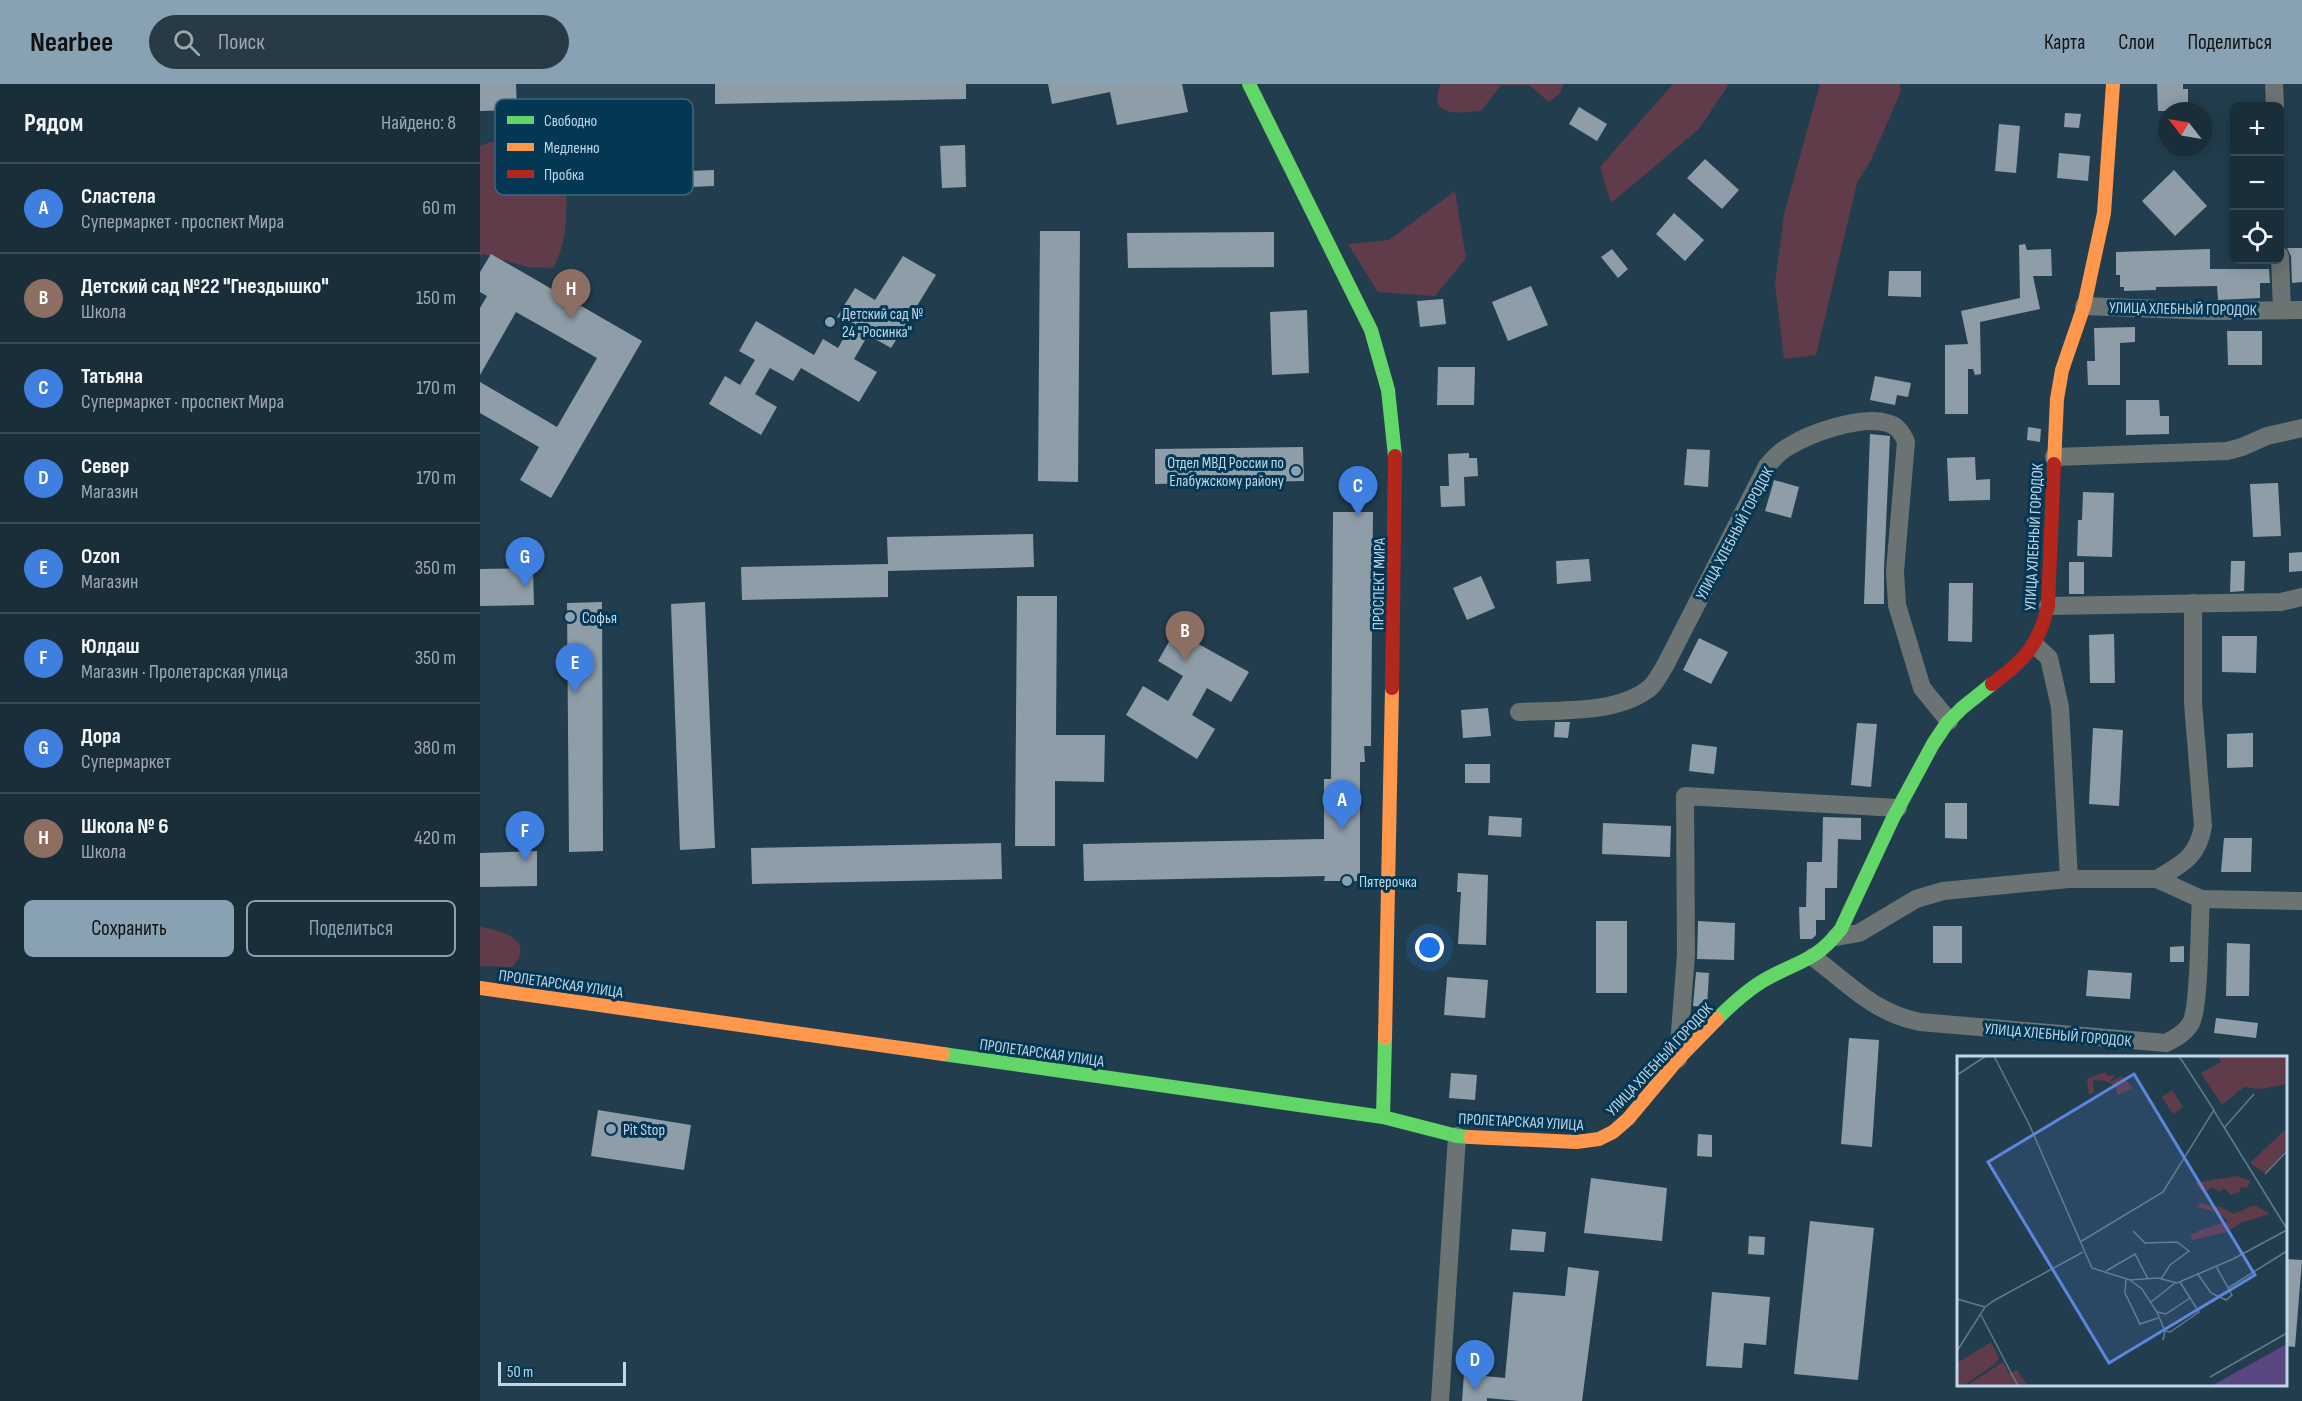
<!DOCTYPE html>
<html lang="ru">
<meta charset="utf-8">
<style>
body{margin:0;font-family:"Sofia Sans Condensed",sans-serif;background:#273a45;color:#f1f3f6}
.controls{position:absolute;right:18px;top:18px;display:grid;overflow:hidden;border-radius:9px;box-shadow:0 3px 15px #0003}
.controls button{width:54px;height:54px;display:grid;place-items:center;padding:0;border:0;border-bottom:2px solid #384a54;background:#1a2e3a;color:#f1f3f6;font:30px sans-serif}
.compass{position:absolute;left:1678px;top:18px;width:54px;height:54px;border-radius:50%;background:#1a2e3a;box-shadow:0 3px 15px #0003;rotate:301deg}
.scale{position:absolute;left:18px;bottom:15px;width:128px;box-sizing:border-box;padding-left:6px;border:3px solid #bfd7e9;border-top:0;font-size:16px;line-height:21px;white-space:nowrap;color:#bfd7e9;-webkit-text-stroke:4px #033754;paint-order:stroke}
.you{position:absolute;left:950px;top:864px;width:21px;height:21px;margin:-15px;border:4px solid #fff;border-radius:50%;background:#1a73e8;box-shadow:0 0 0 9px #1a73e833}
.badge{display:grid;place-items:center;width:39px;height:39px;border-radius:50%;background:#88a1b3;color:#fff;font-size:20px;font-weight:700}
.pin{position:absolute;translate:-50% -50px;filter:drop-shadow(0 2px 3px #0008)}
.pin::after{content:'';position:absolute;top:32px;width:21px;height:18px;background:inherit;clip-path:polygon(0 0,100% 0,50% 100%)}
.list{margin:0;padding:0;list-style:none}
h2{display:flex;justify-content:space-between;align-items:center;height:78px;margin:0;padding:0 24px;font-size:26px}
h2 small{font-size:20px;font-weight:400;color:#9fa8af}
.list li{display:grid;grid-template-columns:39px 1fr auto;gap:18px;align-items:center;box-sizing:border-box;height:90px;padding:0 24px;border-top:2px solid #384a54}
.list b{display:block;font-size:22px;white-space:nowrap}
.list p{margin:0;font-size:20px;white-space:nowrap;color:#9fa8af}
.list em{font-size:20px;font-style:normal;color:#9fa8af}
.actions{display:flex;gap:12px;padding:18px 24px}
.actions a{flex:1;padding:14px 0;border:2px solid #88a1b3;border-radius:9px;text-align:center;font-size:21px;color:#88a1b3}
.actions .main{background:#88a1b3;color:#111}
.icon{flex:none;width:33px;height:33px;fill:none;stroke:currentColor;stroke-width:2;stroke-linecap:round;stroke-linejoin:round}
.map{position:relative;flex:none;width:1822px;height:1317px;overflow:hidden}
header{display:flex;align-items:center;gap:36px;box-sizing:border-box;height:84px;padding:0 30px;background:#88a1b3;color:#111}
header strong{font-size:28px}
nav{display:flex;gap:33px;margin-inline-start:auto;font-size:21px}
.search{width:420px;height:54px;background:#273a45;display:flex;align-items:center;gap:15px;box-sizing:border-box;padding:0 21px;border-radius:33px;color:#9fa8af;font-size:22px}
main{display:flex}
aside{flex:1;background:#1a2e3a}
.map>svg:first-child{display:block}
</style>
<header>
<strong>Nearbee</strong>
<div class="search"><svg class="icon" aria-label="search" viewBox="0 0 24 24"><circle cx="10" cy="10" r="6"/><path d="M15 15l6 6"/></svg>Поиск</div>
<nav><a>Карта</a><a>Слои</a><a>Поделиться</a></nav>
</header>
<main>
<aside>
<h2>Рядом<small>Найдено: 8</small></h2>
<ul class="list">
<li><span class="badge" style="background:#3f7fe0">A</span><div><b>Сластела</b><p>Супермаркет · проспект Мира</p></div><em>60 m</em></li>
<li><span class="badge" style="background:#8d6e63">B</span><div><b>Детский сад №22 &quot;Гнездышко&quot;</b><p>Школа</p></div><em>150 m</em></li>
<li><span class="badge" style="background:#3f7fe0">C</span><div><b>Татьяна</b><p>Супермаркет · проспект Мира</p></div><em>170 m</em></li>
<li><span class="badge" style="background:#3f7fe0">D</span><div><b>Север</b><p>Магазин</p></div><em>170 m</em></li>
<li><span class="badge" style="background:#3f7fe0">E</span><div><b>Ozon</b><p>Магазин</p></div><em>350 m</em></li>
<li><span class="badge" style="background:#3f7fe0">F</span><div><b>Юлдаш</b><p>Магазин · Пролетарская улица</p></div><em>350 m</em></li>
<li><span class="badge" style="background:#3f7fe0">G</span><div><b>Дора</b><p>Супермаркет</p></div><em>380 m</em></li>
<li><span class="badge" style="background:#8d6e63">H</span><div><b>Школа № 6</b><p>Школа</p></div><em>420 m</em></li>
</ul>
<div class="actions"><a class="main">Сохранить</a><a>Поделиться</a></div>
</aside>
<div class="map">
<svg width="1822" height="1317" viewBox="0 0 1822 1317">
<rect width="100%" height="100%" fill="#223e4e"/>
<g fill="#603b4a">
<path d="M961 0H1084L1080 9 1069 18 1049 1H1021L1001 27C979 29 946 34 961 0Z"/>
<path d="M1193 0H1249L1219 45 1131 119 1120 83Z"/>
<path d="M1340 0H1420L1421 7 1391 76 1377 99 1336 271 1304 275 1295 201 1304 130Z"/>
<path d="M10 58 84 62C85 101 93 149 73 184L47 183 2 170 0 172V62Z"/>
<path d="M975 107 986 174 955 212 898 208 868 160 909 156Z"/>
<path d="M0 843C21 846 57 856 32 883L0 882Z"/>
</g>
<g fill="#8e9da7">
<path d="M0 0H36L37 26 0 27Z"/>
<path d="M235 0H486V15L235 20Z"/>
<path d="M568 0H702L708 28 637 41 630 8 572 20Z"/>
<path d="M1677 0H1703V5H1708V27H1678Z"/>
<path d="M1099 23 1127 40 1117 57 1089 40Z"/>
<path d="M1585 29 1601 30 1599 44 1584 43Z"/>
<path d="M1519 40 1540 42 1536 89 1515 87Z"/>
<path d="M485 61 486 103 462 104 460 62Z"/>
<path d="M1579 69 1610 72 1608 97 1577 94Z"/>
<path d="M1225 75 1259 106 1242 125 1207 94Z"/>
<path d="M234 86V102L211 103 210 87Z"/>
<path d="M1694 86 1727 122 1695 152 1662 117Z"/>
<path d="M1194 129 1224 156 1205 177 1176 150Z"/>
<path d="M560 147H600L598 398 558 397Z"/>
<path d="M794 148V183L648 184 647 149Z"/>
<path d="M1545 160 1547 166 1571 165 1572 192H1553L1560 225 1500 238 1501 290 1495 291 1493 285H1488V330H1465V261L1488 260 1481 227 1540 214 1539 161Z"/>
<path d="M1807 164H1822V198L1812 199 1811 172Z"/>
<path d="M1132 165 1148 185 1138 194 1121 173Z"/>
<path d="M1730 165V185H1789L1790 199H1780V214L1738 216 1737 202 1676 203V206L1644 207V203H1640V191H1636V168Z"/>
<path d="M11 170 162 257 71 414 40 396 59 363 0 329V298L77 343 117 274 36 228 0 291V224L7 212 0 208V188Z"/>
<path d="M423 172 456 191 411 264 388 251 374 275 397 288 379 318 321 284 313 297 290 284 275 310 297 323 281 351 229 320 245 292 260 301 275 276 259 267 276 237 334 271 343 255 358 264 371 241 357 233 375 204 395 216Z"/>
<path d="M1409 187H1441V213L1408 212Z"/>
<path d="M1051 202 1068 241 1028 257 1012 218Z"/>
<path d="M963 215 966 240 940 243 937 217Z"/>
<path d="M827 226 829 289 792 291 790 228Z"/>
<path d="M1655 243V258L1640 259V301H1608L1607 277H1615L1614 244Z"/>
<path d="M1747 247H1782V281H1748Z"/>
<path d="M958 283H995L994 321H957Z"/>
<path d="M1395 292 1431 299 1428 313 1417 311 1415 321 1390 316Z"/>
<path d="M1646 316H1679L1680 332H1689V350L1646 351Z"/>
<path d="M1548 343 1561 345 1560 358 1547 356Z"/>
<path d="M1390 350 1410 352 1404 486V520H1384Z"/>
<path d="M823 363 824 397 675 400V365Z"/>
<path d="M1207 365 1230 366 1228 403 1204 401Z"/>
<path d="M989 369V374H997L998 392 984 393 985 422 961 423 960 402H969L968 370Z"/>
<path d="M1495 373 1496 396 1510 395V416L1469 417 1467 374Z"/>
<path d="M1294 396 1319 403 1311 434 1285 427Z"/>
<path d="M1798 399 1801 452 1773 453 1770 400Z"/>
<path d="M1603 408 1634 409 1632 473 1597 472 1598 436H1602Z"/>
<path d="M853 428H893L891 662H884L885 678H880V797H844L845 792 604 797 603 760 844 755V695H851Z"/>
<path d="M553 450 554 483 408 487V482V513L262 516 261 483 408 480 407 453Z"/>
<path d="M1822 468V487L1809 488V469Z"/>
<path d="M1109 475 1111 497 1077 500 1076 477Z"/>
<path d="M1751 477H1765L1764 507 1750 508Z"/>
<rect x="1589" y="478" width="15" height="32"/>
<path d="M53 484 54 521 0 522V485Z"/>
<path d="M1001 492 1015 524 987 536 973 504Z"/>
<path d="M1469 499H1493L1492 558 1468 557Z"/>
<path d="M537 512H577L576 651H625L624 698 575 697V762H535Z"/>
<path d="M122 518 123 767 89 768 87 519Z"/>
<path d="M225 518 235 764 200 766 191 520Z"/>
<path d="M695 547 769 588 751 618 727 604 712 631 735 645 717 675 646 631 663 602 688 617 703 592 678 577Z"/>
<path d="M1634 550 1635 599H1610L1609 551Z"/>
<path d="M1742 552H1777L1776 589 1742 588Z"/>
<path d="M1219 554 1248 568 1231 600 1203 586Z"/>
<path d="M1008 624 1011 652 983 654 981 626Z"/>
<path d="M1075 638H1090L1088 654 1074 653Z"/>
<path d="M1377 639 1397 640 1391 703 1371 701Z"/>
<path d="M1613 644 1643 646 1639 722 1609 720Z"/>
<path d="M1773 649V683L1747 684V650Z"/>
<path d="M1212 660 1237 663 1234 690 1209 687Z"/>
<rect x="985" y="680" width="25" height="19"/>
<path d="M1465 719H1487V755L1465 754Z"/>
<path d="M1009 732 1042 734 1041 753 1008 751Z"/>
<path d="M1343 733 1381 734V756L1358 755 1357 804H1345V836H1336V851L1332 855H1320L1319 823H1326L1327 778H1342Z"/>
<path d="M1123 739 1191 742 1190 773 1122 770Z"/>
<path d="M1744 754H1772L1771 788H1741Z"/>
<path d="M521 759 522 795 272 800 271 764Z"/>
<path d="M57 767V802L0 803V769Z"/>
<path d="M978 789 1008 791 1006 861 978 860 981 808H977Z"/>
<rect x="1116" y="837" width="31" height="72"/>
<path d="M1218 837 1255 839 1254 876 1217 875Z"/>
<rect x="1453" y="842" width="29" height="37"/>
<path d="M1747 859 1770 860 1769 912H1746Z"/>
<path d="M1704 862V878H1690V863Z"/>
<path d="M1608 886 1652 889 1650 915 1606 912Z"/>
<path d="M1216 888 1229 889 1227 923 1213 922Z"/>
<path d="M967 893 1008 896 1005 934 964 931Z"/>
<path d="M1736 934 1778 939 1776 954 1734 949Z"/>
<path d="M1369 954 1399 956 1392 1063 1361 1060Z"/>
<path d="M971 989 997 991 995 1016 969 1014Z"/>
<path d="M118 1026 211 1041 204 1086 111 1072Z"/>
<path d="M1218 1050 1232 1051V1073L1217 1072Z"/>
<path d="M1111 1094 1187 1104 1182 1157 1104 1149Z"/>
<path d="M1330 1137 1394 1144 1378 1296 1314 1290Z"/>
<path d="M1032 1145 1066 1148 1064 1168 1030 1166Z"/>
<path d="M1269 1152 1285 1153 1284 1171 1268 1170Z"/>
<path d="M1806 1175 1822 1176 1815 1263 1806 1262Z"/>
<path d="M1088 1183 1119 1187 1102 1317H1039L1007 1314V1317H982L984 1290 1025 1294 1033 1208 1085 1212Z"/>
<path d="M1232 1208 1290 1213 1286 1261 1264 1259 1262 1284 1226 1282Z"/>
</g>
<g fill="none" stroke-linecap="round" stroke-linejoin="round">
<g stroke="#6b7473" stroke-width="18">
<path d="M1794 0 1795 22"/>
<path d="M1800 172 1802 226"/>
<path d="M1604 222 1730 227 1822 226"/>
<path d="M1574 373 1747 367 1762 363 1787 352 1822 344"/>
<path d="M1568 522 1801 518 1822 513"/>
<path d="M1555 561 1569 574 1580 623 1589 795"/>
<path d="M1039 628C1078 626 1134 630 1167 606 1175 601 1181 588 1186 580L1287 382C1293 375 1300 367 1308 363 1330 349 1381 331 1407 339 1417 341 1422 348 1426 358L1415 487 1417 521 1442 604 1469 637"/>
<path d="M1677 795C1702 780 1718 773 1723 742L1713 619V519"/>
<path d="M1356 853 1379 849 1436 815 1463 807 1589 795H1677L1721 815 1822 817"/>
<path d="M1333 873C1369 900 1394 929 1440 938L1686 959C1696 954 1705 949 1711 939 1720 922 1719 839 1721 815"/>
<path d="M1198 975 1206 870 1205 712 1418 724"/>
<path d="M960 1317 977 1052"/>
</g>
<g stroke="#63d668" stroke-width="14">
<path d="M769 0 891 246 908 306 915 372"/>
<path d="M1237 935C1252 920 1269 904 1288 894 1321 876 1336 877 1361 845L1413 734 1453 660 1467 639 1482 624 1512 600"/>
<path d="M463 970 903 1033 977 1052 990 1053"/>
<path d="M903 1033 905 954"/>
</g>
<g stroke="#ff974d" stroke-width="14">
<path d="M1574 380 1577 315 1582 286 1604 222 1624 129 1633 0"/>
<path d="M0 904 463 970"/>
<path d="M905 954 912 604"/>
<path d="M990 1053 1096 1058 1119 1055 1133 1048 1148 1035 1198 975 1237 935"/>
</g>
<g stroke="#b3261e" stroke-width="14">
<path d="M1512 600C1544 577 1559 561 1568 522L1574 380"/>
<path d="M912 604 915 372"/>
</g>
</g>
<g fill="#88a1b3" stroke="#033754" stroke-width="2">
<circle cx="350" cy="238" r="6"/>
<circle cx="816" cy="387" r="6"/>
<circle cx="90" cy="533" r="6"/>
<circle cx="867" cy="797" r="6"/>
<circle cx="131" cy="1045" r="6"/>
</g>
<g text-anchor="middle" stroke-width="6" stroke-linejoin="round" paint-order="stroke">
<g font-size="16" fill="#bfd7e9" stroke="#033754">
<text transform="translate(1703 224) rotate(1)" y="6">УЛИЦА ХЛЕБНЫЙ ГОРОДОК</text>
<text transform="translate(1254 449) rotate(-62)" y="6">УЛИЦА ХЛЕБНЫЙ ГОРОДОК</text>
<text transform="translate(1553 453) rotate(-87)" y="6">УЛИЦА ХЛЕБНЫЙ ГОРОДОК</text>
<text transform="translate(898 500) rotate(-89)" y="6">ПРОСПЕКТ МИРА</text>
<text transform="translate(81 899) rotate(8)" y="6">ПРОЛЕТАРСКАЯ УЛИЦА</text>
<text transform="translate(1578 950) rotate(5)" y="6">УЛИЦА ХЛЕБНЫЙ ГОРОДОК</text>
<text transform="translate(562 968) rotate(8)" y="6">ПРОЛЕТАРСКАЯ УЛИЦА</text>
<text transform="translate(1179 975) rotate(-47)" y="6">УЛИЦА ХЛЕБНЫЙ ГОРОДОК</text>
<text transform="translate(1041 1037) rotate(3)" y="6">ПРОЛЕТАРСКАЯ УЛИЦА</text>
</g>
<g font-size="16" fill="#bfd7e9" stroke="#033754" text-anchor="start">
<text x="362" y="235">Детский сад №<tspan x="362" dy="18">24 "Росинка"</tspan></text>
<text x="804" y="384" text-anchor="end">Отдел МВД России по<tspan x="804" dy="18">Елабужскому району</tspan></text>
<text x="102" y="539">Софья</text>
<text x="879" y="803">Пятерочка</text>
<text x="143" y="1051">Pit Stop</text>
</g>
</g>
<g transform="translate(1477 972)">
<rect width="330" height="330" fill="#223e4e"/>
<path d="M261 0H330V28L304 33 287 31 265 49 244 17 264 6ZM148 16 151 20 158 19 153 26 165 20 176 32 161 39 158 30 149 25 136 24 137 37 132 38 130 23ZM215 34 226 51 216 58 205 41ZM330 72V93L308 117 293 107ZM280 120 294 125 290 132 284 131 283 136 274 139 267 132 263 136 254 131 247 138 238 127ZM242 147 264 151 277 158 297 149 313 158 286 166 270 176 235 184 233 180 241 175 271 165 260 156 239 151ZM34 286 42 302 38 308 6 330H0V307ZM46 306 52 317 60 314 71 330H9Z" fill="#603b4a"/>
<path d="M330 288V330H241L256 329Z" fill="#5a4681"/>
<path fill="none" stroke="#617b8c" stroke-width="1.5" d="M37 0 72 68 135 212 173 224 201 222 220 227 276 203 330 174M0 19 29 0M257 55 330 173M267 72 297 38M308 118 330 95M176 175 188 187 220 186 232 195 213 209 204 223M123 186 206 136 257 54 222 0M149 215 178 198 191 223M240 217 254 237 269 244 275 239 259 210M169 223 168 237 183 268 201 262M173 224 185 233 200 256 208 275 206 284M271 232 330 195M0 243 28 251M194 246 218 227M201 256 209 258 233 242M24 259 61 330M208 275 213 276 242 256 223 226M0 295 28 251 38 244 126 196M253 321 330 277"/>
<path fill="#5e85df" fill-opacity="0.15" stroke="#5e85df" stroke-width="3" d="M177 18 298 219 152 307 31 106Z"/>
<rect width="330" height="330" fill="none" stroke="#bfd7e9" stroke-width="3"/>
</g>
<rect x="15" y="15" width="198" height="96" rx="9" fill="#033754" stroke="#3b6781" stroke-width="1.5"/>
<rect x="27" y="32" width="27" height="8" fill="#63d668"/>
<rect x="27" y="59" width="27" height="8" fill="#ff974d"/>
<rect x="27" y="86" width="27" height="8" fill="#b3261e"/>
<g font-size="16" fill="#bfd7e9">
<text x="64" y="42">Свободно</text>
<text x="64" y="69">Медленно</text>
<text x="64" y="96">Пробка</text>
</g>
</svg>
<div class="controls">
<button>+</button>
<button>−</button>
<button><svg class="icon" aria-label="locate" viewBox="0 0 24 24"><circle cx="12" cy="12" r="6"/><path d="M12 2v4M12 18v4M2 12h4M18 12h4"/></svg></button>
</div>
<svg class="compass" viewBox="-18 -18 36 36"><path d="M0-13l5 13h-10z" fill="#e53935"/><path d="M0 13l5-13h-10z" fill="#9fa8af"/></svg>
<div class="scale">50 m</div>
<div class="you"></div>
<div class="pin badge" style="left:862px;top:746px;background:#3f7fe0">A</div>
<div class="pin badge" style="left:705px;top:577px;background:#8d6e63">B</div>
<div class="pin badge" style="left:878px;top:432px;background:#3f7fe0">C</div>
<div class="pin badge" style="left:995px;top:1306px;background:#3f7fe0">D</div>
<div class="pin badge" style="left:95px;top:609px;background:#3f7fe0">E</div>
<div class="pin badge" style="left:45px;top:777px;background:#3f7fe0">F</div>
<div class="pin badge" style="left:45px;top:503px;background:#3f7fe0">G</div>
<div class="pin badge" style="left:91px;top:235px;background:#8d6e63">H</div>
</div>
</main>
